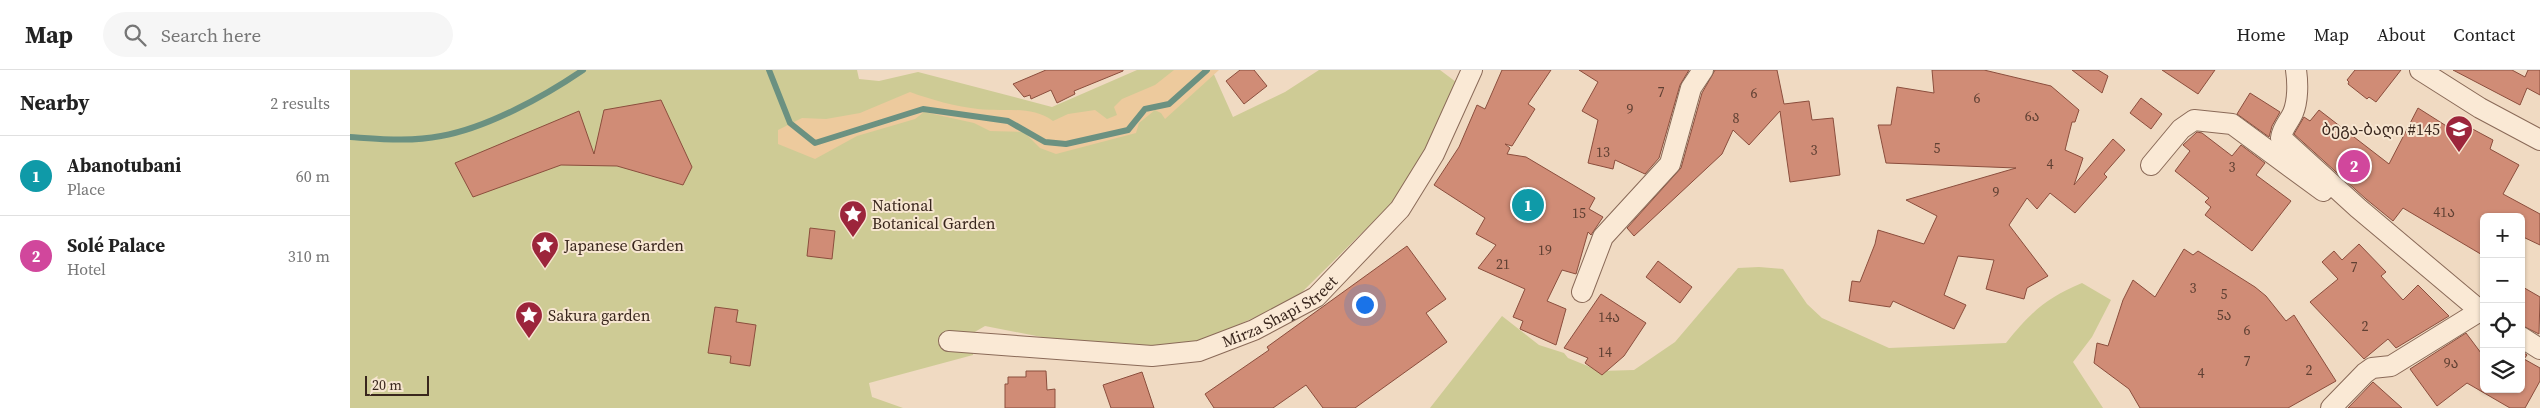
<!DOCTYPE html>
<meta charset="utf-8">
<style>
body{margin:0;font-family:"Source Serif 4","Noto Sans Georgian",serif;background:#f6f6f6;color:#222}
.controls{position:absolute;right:15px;bottom:15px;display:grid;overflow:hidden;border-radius:8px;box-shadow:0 1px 4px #0004}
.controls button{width:45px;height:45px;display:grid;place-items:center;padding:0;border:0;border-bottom:1px solid #e0e0e0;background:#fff;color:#222;font:25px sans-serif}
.scale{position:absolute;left:15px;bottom:12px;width:64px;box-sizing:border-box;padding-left:5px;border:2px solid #39261d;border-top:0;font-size:14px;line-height:18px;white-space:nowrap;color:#39261d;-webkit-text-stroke:4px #f7e6d1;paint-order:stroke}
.you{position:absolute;left:1014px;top:234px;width:18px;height:18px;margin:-12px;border:4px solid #fff;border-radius:50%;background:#1a73e8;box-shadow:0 0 0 8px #1a73e833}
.badge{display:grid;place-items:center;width:32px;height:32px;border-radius:50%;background:#9c253b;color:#fff;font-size:16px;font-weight:700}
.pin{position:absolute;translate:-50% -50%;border:2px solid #fff;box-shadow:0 1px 5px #0006}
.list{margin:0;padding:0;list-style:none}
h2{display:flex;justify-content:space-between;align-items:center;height:65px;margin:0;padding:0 20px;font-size:21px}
h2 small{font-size:16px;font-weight:400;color:#767676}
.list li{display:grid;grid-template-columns:32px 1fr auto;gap:15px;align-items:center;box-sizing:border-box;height:80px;padding:0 20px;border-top:1px solid #e0e0e0}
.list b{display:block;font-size:19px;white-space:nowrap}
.list p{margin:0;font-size:16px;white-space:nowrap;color:#767676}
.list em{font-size:16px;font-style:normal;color:#767676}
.icon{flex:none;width:28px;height:28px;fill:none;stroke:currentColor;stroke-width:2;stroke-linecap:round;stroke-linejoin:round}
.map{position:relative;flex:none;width:2190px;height:338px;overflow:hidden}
header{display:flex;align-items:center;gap:30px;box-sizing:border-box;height:70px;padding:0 25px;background:#fff;border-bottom:1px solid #e0e0e0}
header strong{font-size:24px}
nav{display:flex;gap:28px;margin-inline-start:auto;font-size:18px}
.search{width:350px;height:45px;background:#f6f6f6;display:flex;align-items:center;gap:12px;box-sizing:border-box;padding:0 18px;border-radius:28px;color:#767676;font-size:19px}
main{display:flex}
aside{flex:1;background:#fff}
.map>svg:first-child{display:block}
</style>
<header>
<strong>Map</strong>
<div class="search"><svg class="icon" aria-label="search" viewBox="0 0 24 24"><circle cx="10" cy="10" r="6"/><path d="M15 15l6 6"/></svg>Search here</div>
<nav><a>Home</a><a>Map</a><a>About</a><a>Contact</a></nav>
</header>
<main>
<aside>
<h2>Nearby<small>2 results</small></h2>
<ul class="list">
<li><span class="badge" style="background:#0f9aa8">1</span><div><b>Abanotubani</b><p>Place</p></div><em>60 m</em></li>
<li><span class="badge" style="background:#d1479c">2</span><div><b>Solé Palace</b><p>Hotel</p></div><em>310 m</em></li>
</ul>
</aside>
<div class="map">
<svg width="2190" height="338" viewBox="0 0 2190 338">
<rect width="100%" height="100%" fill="#f0dac2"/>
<g fill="#cecb95">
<path d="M0 0H507L509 9 529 11 568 2 702 37 787 0H862L883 47 935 22 969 0H1090L1114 18 1041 134 945 229 852 271 758 280 635 256 623 263V285L519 313 522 327 553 338H0Z"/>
<path d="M1409 197 1433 199 1457 234 1472 248 1539 278 1656 273C1681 242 1696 228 1732 213L1761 230 1742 267 1723 292 1753 338H1080L1152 246 1189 275 1214 283 1218 288 1250 301 1284 300 1325 272 1388 198Z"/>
</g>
<path fill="#edca9d" d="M824 0H869L815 49 811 43 805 40 789 53 786 63 706 84 690 78 674 62 640 61 624 53 574 42 565 49 507 66 465 89 428 74V60L452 48 476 49 510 43 560 22C582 30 604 36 628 39 654 42 681 35 703 51L718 44 745 40 757 49 767 45 764 37 772 29 805 15Z"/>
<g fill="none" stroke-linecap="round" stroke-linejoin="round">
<g stroke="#6b9181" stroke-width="6">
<path d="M419 0 440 53 465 73 573 39 658 51 695 72 716 74 778 60 795 39 819 34 857 0"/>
<path d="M0 67C31 69 61 72 91 66 137 58 195 26 233 0"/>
</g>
</g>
<g fill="#d08c76" stroke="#8b4e3d">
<path d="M696 0H773V1L724 21 725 24 707 33 701 20 681 29 680 25 674 27 663 14Z"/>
<path d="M890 0H904L917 16 894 34 876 11Z"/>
<path d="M1152 0H1201L1178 34 1185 39 1162 76 1155 74 1160 78 1157 84 1176 87 1245 128 1239 139 1253 147 1241 165 1238 162 1226 204 1212 200 1197 231 1216 239 1206 275 1170 259 1173 251 1163 247 1175 219 1128 198 1146 175 1126 164 1135 148 1084 115 1109 77 1127 35 1135 39Z"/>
<path d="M1229 0H1339L1330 15 1309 88 1295 104 1265 90 1263 99 1238 93 1248 50 1232 41 1248 12Z"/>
<path d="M1365 0H1427L1434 34 1459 31 1462 50 1483 48 1490 105 1440 112 1430 41 1399 75 1383 60 1372 84 1284 166 1277 158 1331 98 1352 23Z"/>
<path d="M1582 0H1634L1701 16 1729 40 1725 52H1722L1715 80 1733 88 1724 115 1763 69 1775 80 1754 104 1757 107 1725 143 1700 123 1687 139 1677 128 1659 155 1698 206 1677 218 1674 229 1636 219 1644 190 1608 186 1594 225 1616 235 1604 259 1543 231 1540 237 1499 231 1502 211 1510 212 1525 174 1528 160 1574 174 1587 146 1556 130 1666 98 1536 93 1528 55H1541L1547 17 1584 23Z"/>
<path d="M1722 0H1748L1758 6 1752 23Z"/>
<path d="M1812 0H1865L1848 24Z"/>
<path d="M2005 0H2051L2026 32 2019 27 2017 29 1998 14 1999 12 1997 10Z"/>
<path d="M2103 0H2162L2175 7 2178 0H2190V25L2177 18 2170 35Z"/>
<path d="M1900 23 1930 42 1922 56 1919 67 1887 44Z"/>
<path d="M1791 28 1812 44 1801 59 1780 43Z"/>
<path d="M311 30 342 97 333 115 267 96 211 95 123 127 105 93 229 41 244 84 254 40Z"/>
<path d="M2068 38 2098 57 2102 48 2143 70 2140 79 2169 95 2153 124 2190 144V175L2171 166V147H2134V186L2053 138 2043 151 2016 129 1944 64 1954 47 1960 51 1969 40 2039 94Z"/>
<path d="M1847 62 1852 63 1882 86 1891 75 1915 93 1906 105 1941 131 1902 181 1855 145 1861 137 1855 132 1859 128 1825 101 1840 81 1833 75Z"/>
<path d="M460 158 485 161 482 189 457 186Z"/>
<path d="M2009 174 2036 202 2031 206 2053 230 2068 215 2099 246 2046 278 2038 269 2014 289 1960 232 1988 209 1972 192 1984 181 1992 190Z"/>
<path d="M1057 176 1096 229 1076 243 1097 272 1005 338H973L956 315 923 338H864L855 324 919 280 917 277Z"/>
<path d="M1834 179 1843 185 1848 181 1905 217 1916 226 1936 251 1944 245 1986 311 1938 338H1790L1779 319 1744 293 1747 273 1758 276 1773 230 1783 210 1805 227Z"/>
<path d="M1308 191 1342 217 1330 233 1296 207Z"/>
<path d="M2171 216 2190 227 2189 264 2171 255Z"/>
<path d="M1251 224 1296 253 1274 286 1252 305 1235 293 1238 288 1214 278Z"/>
<path d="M365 237 388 240 386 252 406 255 400 296 380 293 381 286 358 283Z"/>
<path d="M2116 263 2134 287V319H2171V281L2177 285 2174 289 2190 298V311L2175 338H2160L2117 313 2087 336 2060 299Z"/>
<path d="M676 301H696L697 320 705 319V338H655V314H658V307H676Z"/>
<path d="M792 302 804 338H761L753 315Z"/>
<path d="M2023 312 2052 338H1998Z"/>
</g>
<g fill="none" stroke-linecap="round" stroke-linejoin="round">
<g stroke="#8a6a58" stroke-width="22">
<g id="minor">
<path d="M1946 0C1948 13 1948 31 1943 43 1939 52 1932 58 1931 68L2008 138 2134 244"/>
<path d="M2070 0 2130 38 2190 70"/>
<path d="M1801 95 1831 59 1844 50 1882 54 1973 121"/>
<path d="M1232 222 1253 167 1320 94 1341 18 1353 0"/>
<path d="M2171 267 2190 279"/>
<path id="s1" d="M599 271 802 286 849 281 904 260 966 227 1050 139 1084 84 1122 0"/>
<path d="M1981 338 2015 303 2022 298 2041 296 2130 241"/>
</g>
</g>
<use href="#minor" stroke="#fae9d5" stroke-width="20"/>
</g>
<defs>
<g id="school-pin" transform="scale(1.4375)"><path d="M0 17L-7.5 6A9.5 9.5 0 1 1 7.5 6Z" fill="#9c253b" stroke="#f7e6d1"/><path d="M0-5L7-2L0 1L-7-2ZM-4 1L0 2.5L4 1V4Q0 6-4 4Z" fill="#fff"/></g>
<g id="sight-pin" transform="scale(1.4375)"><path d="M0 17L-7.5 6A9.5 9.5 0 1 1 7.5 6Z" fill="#9c253b" stroke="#f7e6d1"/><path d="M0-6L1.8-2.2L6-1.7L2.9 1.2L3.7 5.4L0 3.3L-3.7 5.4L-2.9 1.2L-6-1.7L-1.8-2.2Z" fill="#fff"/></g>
</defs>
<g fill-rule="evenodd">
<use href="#school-pin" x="2109" y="59"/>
<use href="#sight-pin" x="503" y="144"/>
<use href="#sight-pin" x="195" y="175"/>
<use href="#sight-pin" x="179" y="245"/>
</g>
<g text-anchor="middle" stroke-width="4" stroke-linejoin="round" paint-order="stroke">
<g font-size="14" fill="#5f4033">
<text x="1311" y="27">7</text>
<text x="1404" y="28">6</text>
<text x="1627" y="33">6</text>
<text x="1280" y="44">9</text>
<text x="1682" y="51">6ა</text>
<text x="1386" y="53">8</text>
<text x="1587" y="83">5</text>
<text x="1464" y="85">3</text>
<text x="1253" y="87">13</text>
<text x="1700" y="99">4</text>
<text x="1882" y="102">3</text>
<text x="1646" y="127">9</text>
<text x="2094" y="147">41ა</text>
<text x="1229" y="148">15</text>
<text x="1195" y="185">19</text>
<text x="1153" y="199">21</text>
<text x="2004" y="202">7</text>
<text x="1843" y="223">3</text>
<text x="1874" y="229">5</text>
<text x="1874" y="250">5ა</text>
<text x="1259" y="252">14ა</text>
<text x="2015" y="261">2</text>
<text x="1897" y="265">6</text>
<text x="1255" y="287">14</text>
<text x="1897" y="296">7</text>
<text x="2101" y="298">9ა</text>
<text x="1959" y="305">2</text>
<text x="1851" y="308">4</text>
</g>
<g font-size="16" fill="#39261d" stroke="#f7e6d1" text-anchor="start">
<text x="2090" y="65" text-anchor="end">ბეგა-ბაღი #145</text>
<text x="522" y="141">National<tspan x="522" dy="18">Botanical Garden</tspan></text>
<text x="214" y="181">Japanese Garden</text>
<text x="198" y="251">Sakura garden</text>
</g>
<g font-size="16" fill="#39261d" stroke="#f7e6d1">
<text dy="6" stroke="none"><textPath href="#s1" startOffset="341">Mirza Shapi Street</textPath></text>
</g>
</g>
</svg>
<div class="controls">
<button>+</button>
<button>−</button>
<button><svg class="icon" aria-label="locate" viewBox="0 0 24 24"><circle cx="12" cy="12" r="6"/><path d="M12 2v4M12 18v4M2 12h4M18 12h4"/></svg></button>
<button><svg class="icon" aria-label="layers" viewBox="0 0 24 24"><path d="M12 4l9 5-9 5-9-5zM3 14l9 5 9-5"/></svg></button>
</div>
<div class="scale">20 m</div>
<div class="you"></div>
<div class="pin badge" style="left:1178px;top:135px;background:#0f9aa8">1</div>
<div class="pin badge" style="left:2004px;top:96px;background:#d1479c">2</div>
</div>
</main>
